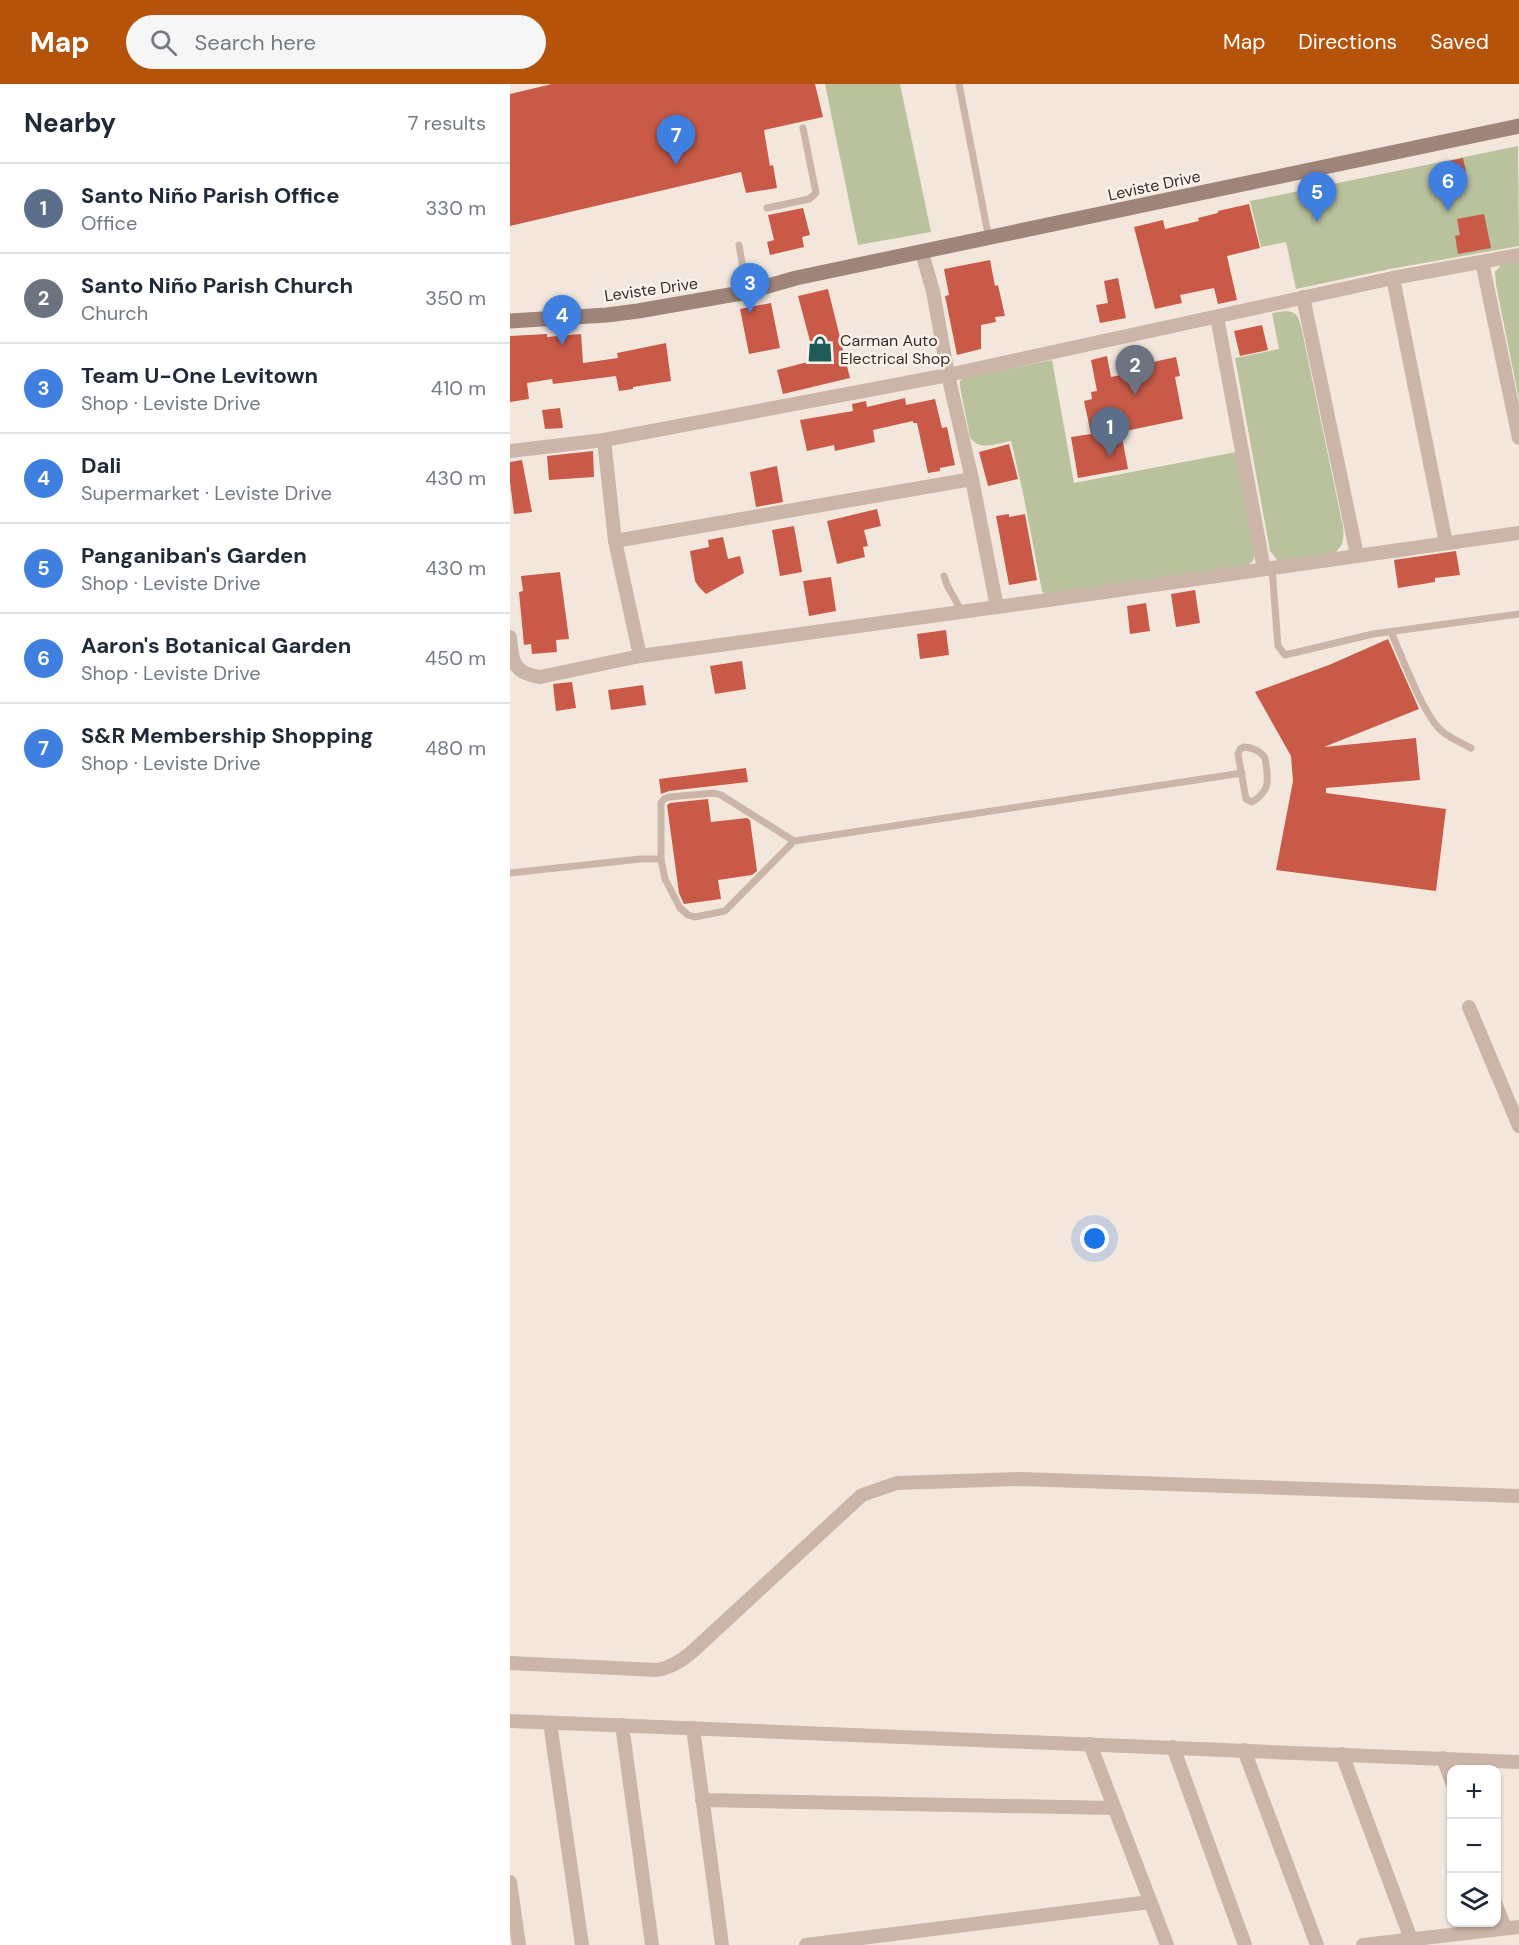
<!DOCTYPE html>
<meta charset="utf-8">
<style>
body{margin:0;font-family:"DM Sans",sans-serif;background:#f6f6f7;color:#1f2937}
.controls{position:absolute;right:18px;bottom:18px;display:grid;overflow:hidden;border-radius:12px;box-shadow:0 2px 4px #0004}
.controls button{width:54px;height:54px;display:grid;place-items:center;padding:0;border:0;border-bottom:2px solid #e0e1e3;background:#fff;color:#1f2937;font:30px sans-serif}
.you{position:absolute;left:585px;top:1155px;width:21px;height:21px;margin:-15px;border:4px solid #fff;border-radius:50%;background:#1a73e8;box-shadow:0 0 0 9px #1a73e833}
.badge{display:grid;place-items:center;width:39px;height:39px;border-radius:50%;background:#b45309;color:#fff;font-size:20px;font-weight:700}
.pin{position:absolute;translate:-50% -50px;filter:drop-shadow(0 2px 3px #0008)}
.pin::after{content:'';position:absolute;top:32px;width:21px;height:18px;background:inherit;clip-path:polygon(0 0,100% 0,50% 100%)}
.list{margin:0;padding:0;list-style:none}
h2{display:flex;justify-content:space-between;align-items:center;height:78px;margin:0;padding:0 24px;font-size:26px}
h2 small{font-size:20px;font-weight:400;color:#747a83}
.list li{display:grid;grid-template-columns:39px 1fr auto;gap:18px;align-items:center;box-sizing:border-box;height:90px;padding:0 24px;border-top:2px solid #e0e1e3}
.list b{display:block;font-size:22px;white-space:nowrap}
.list p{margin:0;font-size:20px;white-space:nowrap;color:#747a83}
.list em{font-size:20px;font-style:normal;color:#747a83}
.icon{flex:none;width:33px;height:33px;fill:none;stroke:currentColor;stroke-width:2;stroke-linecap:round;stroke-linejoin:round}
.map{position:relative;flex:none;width:1009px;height:1861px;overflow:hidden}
header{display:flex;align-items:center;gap:36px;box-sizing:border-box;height:84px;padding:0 30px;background:#b45309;color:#fff}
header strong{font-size:28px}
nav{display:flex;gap:33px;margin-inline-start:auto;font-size:21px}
.search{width:420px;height:54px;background:#f6f6f7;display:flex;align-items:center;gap:15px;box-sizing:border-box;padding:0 21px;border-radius:33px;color:#747a83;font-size:22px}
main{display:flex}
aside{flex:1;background:#fff}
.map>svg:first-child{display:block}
</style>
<header>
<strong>Map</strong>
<div class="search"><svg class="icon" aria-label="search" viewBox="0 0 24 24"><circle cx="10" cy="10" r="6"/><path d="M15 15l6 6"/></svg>Search here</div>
<nav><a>Map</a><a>Directions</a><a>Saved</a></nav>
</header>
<main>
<aside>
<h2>Nearby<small>7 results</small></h2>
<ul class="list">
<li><span class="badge" style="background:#5c6f8a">1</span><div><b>Santo Niño Parish Office</b><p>Office</p></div><em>330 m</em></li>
<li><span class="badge" style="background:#6b7280">2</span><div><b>Santo Niño Parish Church</b><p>Church</p></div><em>350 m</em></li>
<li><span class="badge" style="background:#3f7fe0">3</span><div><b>Team U-One Levitown</b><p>Shop · Leviste Drive</p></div><em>410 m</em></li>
<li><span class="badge" style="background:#3f7fe0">4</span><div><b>Dali</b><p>Supermarket · Leviste Drive</p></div><em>430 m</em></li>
<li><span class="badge" style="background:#3f7fe0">5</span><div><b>Panganiban's Garden</b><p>Shop · Leviste Drive</p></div><em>430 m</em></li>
<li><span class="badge" style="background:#3f7fe0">6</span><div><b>Aaron's Botanical Garden</b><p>Shop · Leviste Drive</p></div><em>450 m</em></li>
<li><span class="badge" style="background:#3f7fe0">7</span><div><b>S&amp;R Membership Shopping</b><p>Shop · Leviste Drive</p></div><em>480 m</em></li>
</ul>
</aside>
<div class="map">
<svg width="1009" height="1861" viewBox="0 0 1009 1861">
<rect width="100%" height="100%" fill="#f3e7dd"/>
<g fill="#b9c29d">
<path d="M315 0H390L421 148 348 161Z"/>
<path d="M1008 62 1009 162 880 185 786 205 776 158 751 163 740 117Z"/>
<path d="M1009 177V316L986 201 985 188 992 180Z"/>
<path d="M775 227C787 228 788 232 791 242L833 443C834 454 834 460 826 468L768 477 760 467 725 274 769 265 762 229Z"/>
<path d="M542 276 564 399 726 368 745 472 742 478 737 482 535 510 532 507 513 409 501 357C487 359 469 368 460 353L450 303V297L454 294Z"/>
</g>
<g fill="#c85a47">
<path d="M42 0H305L313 33 254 46 260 82 263 81 267 104 236 109 231 88 0 142V10Z"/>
<path d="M953 74 956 87 942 90 939 77Z"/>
<path d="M739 120 750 164 717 172 727 216 708 220 704 204 670 211 672 219 645 225 624 143 653 136 655 145 689 137 688 134 708 129V127Z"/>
<path d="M293 124 300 151 292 153 294 163 260 171 257 158 264 156 258 131Z"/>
<path d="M974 130 981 164 948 170 945 152 950 151 947 135Z"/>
<path d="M480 176 485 202 488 201 495 232 485 233 486 238 471 241V265L447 271 435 212 439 211 434 185Z"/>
<path d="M608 194 616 234 590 239 586 221 598 219 594 197Z"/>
<path d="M318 205 340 294 273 310 267 286 305 276 288 212Z"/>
<path d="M261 219 270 264 239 270 230 225Z"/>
<path d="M752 241 758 266 730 272 724 247Z"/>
<path d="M37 250V253L71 250 73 279 108 274 107 269 156 259 161 297 123 303V305L109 307 106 292 43 300 42 295 17 299 19 315 0 318V252Z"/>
<path d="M597 272 601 293 644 284 643 278 666 273 670 292 665 293 673 335 611 348 618 385 568 394 561 353 581 350 574 317 582 315 581 308 587 307 581 276Z"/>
<path d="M395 314 396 321 425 315 432 344 437 343 445 381 430 384V387L418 389 407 339H403V337L363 346 365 358 325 367 324 361 297 367 290 336 343 327 342 320 356 317 357 323Z"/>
<path d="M50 324 53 344 35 345 32 326Z"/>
<path d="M499 360 508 395 478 402 469 368Z"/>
<path d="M83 367 84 393 39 396 37 372Z"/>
<path d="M12 376 22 428 4 430 0 398V378Z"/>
<path d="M267 382 273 418 246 423 240 388Z"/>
<path d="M367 425 371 442 354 446 358 462 353 463 355 473 327 480 317 437Z"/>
<path d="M499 430V433L515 430 527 496 499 501 486 432Z"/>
<path d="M284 442 292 488 270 492 262 446Z"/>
<path d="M213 453 218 475 230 472 234 489 196 510 189 503 185 497 180 467 199 463 198 456Z"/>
<path d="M946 467 950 491 925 494V498L888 504 884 476Z"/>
<path d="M50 488 59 555 46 556 47 568 22 570 21 560 14 561 9 508 13 507 11 492Z"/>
<path d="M321 493 326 527 299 532 293 497Z"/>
<path d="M685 506 690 539 666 543 661 510Z"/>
<path d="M636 519 640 547 620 550 617 522Z"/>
<path d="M436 546 439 571 410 575 407 550Z"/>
<path d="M878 555 909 625 814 663 906 654 910 696 816 704V709L936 725 926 807 766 786 783 697 781 672 745 608 819 581Z"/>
<path d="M232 577 236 605 205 610 200 582Z"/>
<path d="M62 598 66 624 46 627 43 600Z"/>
<path d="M133 601 136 621 101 626 98 606Z"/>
<path d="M236 684 238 698 159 707 151 710 149 695Z"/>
<path d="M198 715 201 738 237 734 240 736 247 787 242 791 208 796 211 815 174 820 169 809 157 721 160 719Z"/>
</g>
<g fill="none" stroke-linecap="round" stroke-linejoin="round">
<g stroke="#cbb5a9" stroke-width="7">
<path d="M449 0 479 155"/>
<path d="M257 124 299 115 306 109 293 44"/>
<path d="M229 161 237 208"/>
<path d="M762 484 768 562 775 571 863 550 1009 530"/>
<path d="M434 492 437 501 452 528"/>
<path d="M881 548C893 575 909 619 926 641 935 652 949 658 961 664"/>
<path d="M734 663C741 663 751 667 755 674 758 694 762 706 742 718L736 715 728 670 730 665Z"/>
<path d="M151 775V719L154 715 159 713 204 709 211 711 284 757"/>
<path d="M0 789 130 775H151L155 795 170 824 178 831 185 833 215 827 284 757 732 689"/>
</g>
<g stroke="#cbb5a9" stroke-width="14">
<path d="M412 169 423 207 438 291 462 395 487 523"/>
<path d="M972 178 1009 354"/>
<path d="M883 194 936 459"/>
<path d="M793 213 847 471"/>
<path d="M707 233 754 485"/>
<path d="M94 356 105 457 130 572"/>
<path d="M0 367 94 356 438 291 883 194 1009 171"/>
<path d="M105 457 462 395"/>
<path d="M0 553C2 577 3 589 30 593L130 572 531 517 1009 449"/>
<path d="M959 923 1009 1042"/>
<path d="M0 1579 147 1586C162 1583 171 1577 183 1567L352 1411 387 1399 510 1395 1009 1412"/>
<path d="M0 1637 1009 1678"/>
<path d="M40 1639 72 1861"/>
<path d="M112 1641 142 1861"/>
<path d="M183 1644 212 1861"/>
<path d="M580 1660 657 1861"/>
<path d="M663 1663 735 1861"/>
<path d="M734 1666 807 1861"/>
<path d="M832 1670 901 1855"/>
<path d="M933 1674 942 1698"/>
<path d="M192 1716 603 1724"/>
<path d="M0 1798 9 1861"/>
<path d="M986 1821 995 1844"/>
<path d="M296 1861 640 1818"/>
<path d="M853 1861 1009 1843"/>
</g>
<path stroke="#9f847a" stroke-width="15" d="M0 237 97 231 128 227 237 208 286 194 1009 42"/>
</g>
<defs>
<g id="shop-bare" transform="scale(2.07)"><path d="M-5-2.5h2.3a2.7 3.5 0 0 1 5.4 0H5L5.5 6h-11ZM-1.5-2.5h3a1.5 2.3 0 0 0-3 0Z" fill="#1e5b59" stroke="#faf1ea" stroke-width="2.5" paint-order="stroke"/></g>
</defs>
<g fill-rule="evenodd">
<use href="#shop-bare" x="310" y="265"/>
</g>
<g text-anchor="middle" stroke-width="5" stroke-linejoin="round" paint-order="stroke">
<g font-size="16" fill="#382c29" stroke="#faf1ea">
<text transform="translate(644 101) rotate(-12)" y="6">Leviste Drive</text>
<text transform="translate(141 205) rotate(-8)" y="6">Leviste Drive</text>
</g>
<g font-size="16" fill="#382c29" stroke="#faf1ea" text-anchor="start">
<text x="330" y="262">Carman Auto<tspan x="330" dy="18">Electrical Shop</tspan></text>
</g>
</g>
</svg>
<div class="controls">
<button>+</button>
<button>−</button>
<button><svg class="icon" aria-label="layers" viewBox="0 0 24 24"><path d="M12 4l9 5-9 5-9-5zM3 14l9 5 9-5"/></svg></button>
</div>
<div class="you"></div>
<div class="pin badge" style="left:600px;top:373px;background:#5c6f8a">1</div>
<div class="pin badge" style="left:625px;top:311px;background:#6b7280">2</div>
<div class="pin badge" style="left:240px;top:229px;background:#3f7fe0">3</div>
<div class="pin badge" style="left:52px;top:261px;background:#3f7fe0">4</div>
<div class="pin badge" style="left:807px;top:138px;background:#3f7fe0">5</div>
<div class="pin badge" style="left:938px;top:127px;background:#3f7fe0">6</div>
<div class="pin badge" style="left:166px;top:81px;background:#3f7fe0">7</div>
</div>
</main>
